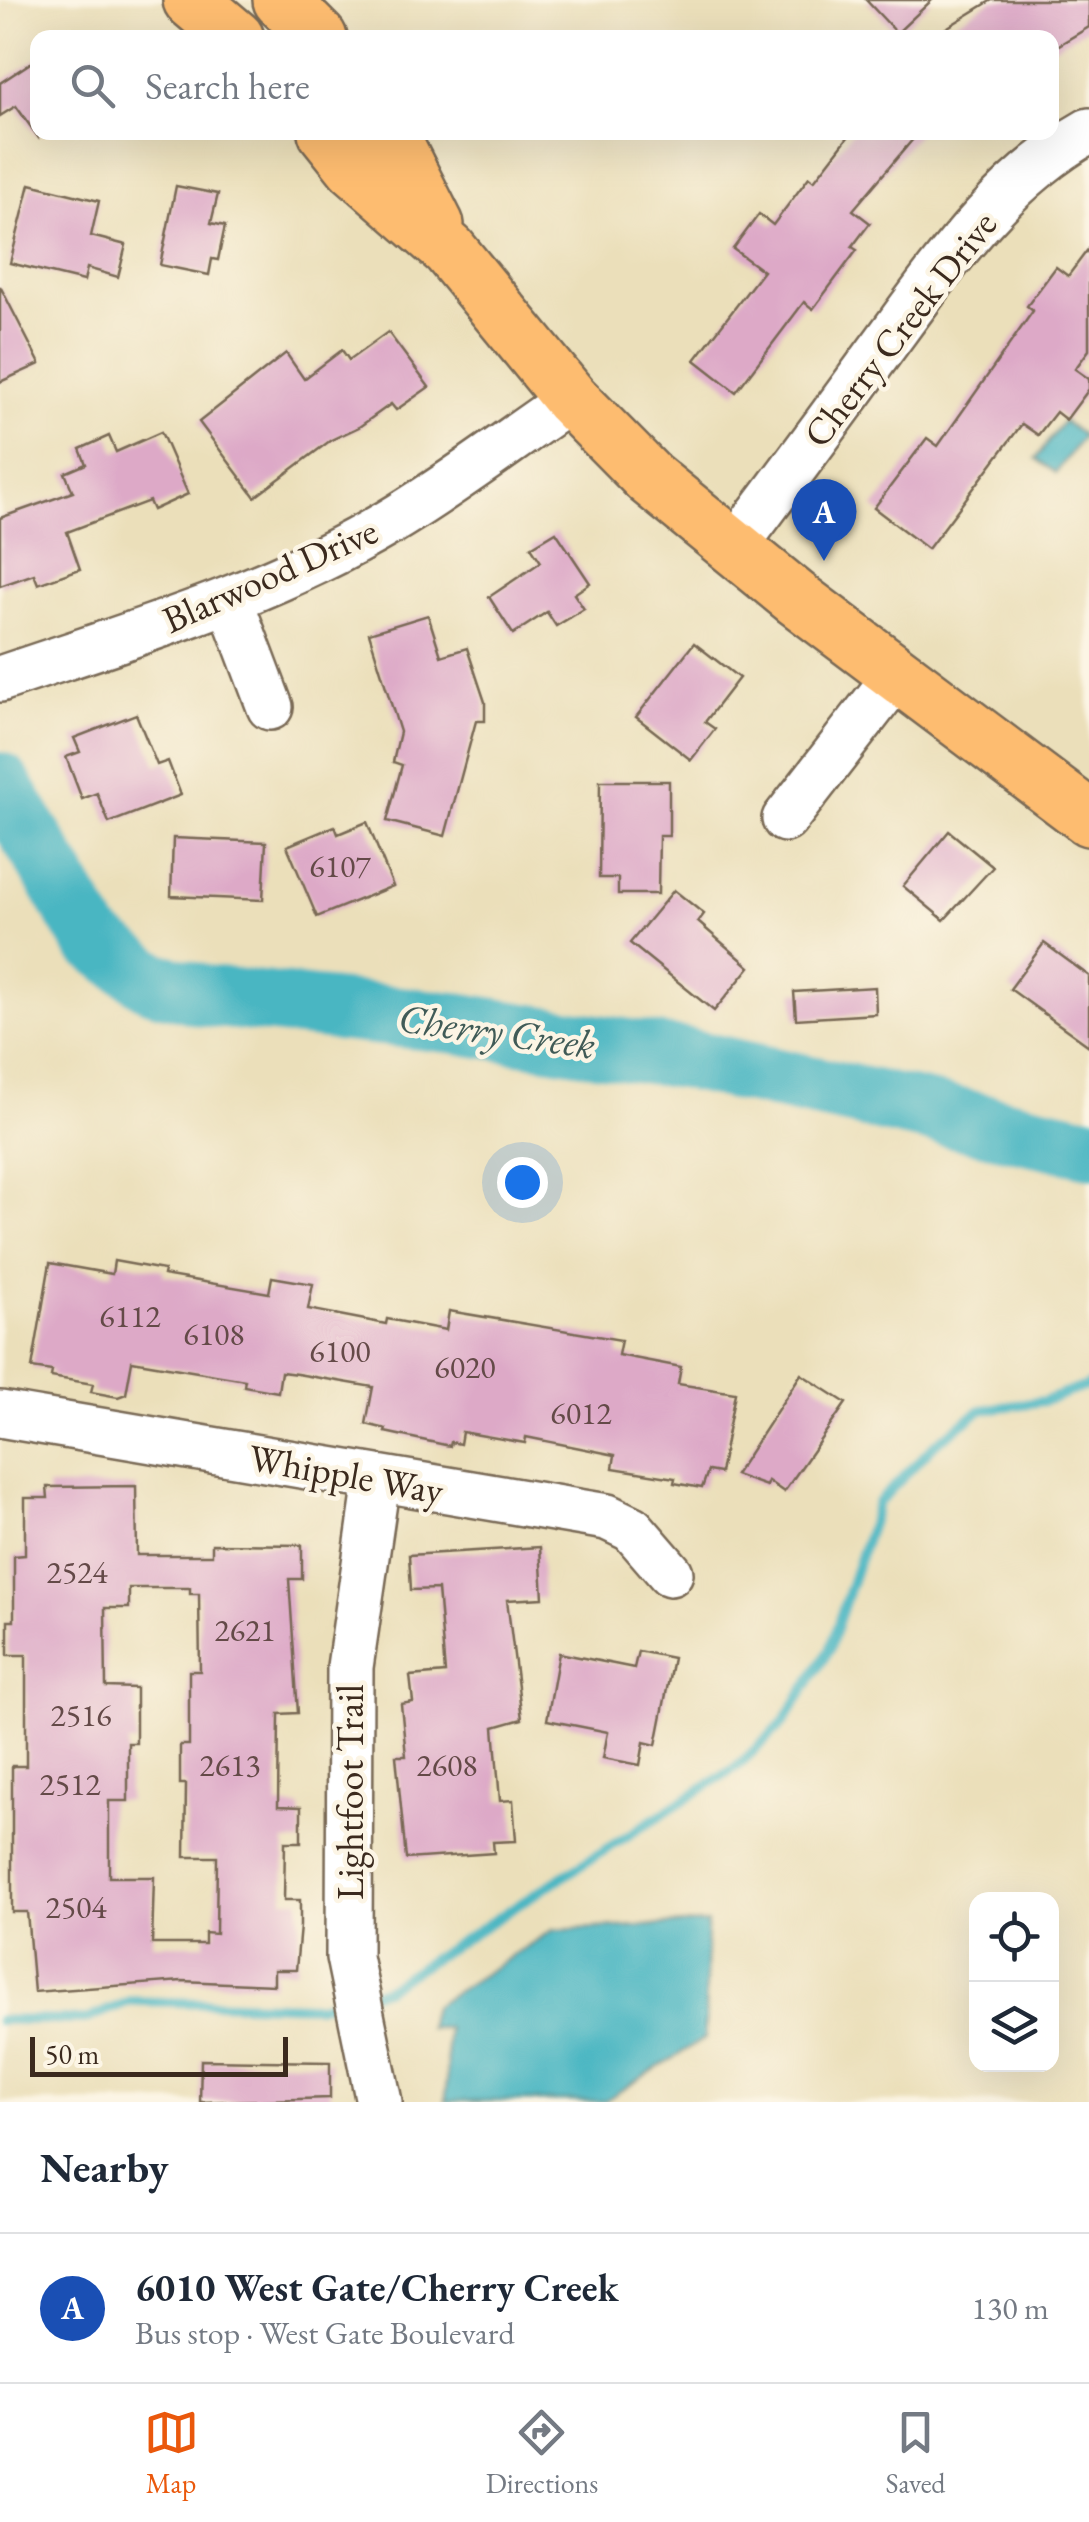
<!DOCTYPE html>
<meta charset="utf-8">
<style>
body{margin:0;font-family:"EB Garamond",serif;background:#f6f6f7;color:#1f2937}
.controls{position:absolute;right:30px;bottom:30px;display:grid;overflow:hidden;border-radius:20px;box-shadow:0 10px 40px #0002}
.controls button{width:90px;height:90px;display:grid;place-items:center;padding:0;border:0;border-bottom:2px solid #e0e1e3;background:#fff;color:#1f2937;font:50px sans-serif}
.scale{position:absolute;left:30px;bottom:25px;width:258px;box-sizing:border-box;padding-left:10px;border:5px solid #3b2a1e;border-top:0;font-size:28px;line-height:35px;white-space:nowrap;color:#3b2a1e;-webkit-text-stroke:8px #fcf5e5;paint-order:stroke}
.you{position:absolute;left:522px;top:1182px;width:35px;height:35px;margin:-25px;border:8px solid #fff;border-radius:50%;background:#1a73e8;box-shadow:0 0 0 15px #1a73e833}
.badge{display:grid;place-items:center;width:65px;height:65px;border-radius:50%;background:#ea580c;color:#fff;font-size:32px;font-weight:700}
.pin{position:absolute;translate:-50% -82px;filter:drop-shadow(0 2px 5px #0008)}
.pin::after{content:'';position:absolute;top:52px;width:35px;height:30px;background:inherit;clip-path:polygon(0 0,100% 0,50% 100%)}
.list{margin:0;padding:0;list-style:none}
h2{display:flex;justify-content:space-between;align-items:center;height:130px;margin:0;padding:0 40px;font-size:42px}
h2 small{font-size:32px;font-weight:400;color:#747a83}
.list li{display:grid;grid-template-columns:65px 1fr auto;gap:30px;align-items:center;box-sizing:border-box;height:150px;padding:0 40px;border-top:2px solid #e0e1e3}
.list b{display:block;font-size:38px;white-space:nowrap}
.list p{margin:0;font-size:32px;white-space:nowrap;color:#747a83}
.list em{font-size:32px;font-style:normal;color:#747a83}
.icon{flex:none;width:55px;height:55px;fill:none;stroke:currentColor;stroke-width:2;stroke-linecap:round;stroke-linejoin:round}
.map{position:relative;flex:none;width:1089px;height:2102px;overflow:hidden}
.search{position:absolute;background:#fff;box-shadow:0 10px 40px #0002;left:30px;right:30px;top:30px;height:110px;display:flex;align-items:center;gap:25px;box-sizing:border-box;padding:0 35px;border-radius:20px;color:#747a83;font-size:38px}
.sheet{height:280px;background:#fff}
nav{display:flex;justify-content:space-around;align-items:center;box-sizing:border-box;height:140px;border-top:2px solid #e0e1e3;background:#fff;font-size:28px;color:#747a83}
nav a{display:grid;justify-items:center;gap:5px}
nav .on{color:#ea580c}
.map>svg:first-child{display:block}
</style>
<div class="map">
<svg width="1089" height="2102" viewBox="0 0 1089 2102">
<rect width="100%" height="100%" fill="#fcf5e5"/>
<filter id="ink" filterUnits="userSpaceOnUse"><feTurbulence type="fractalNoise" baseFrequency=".01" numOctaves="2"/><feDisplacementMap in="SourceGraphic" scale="20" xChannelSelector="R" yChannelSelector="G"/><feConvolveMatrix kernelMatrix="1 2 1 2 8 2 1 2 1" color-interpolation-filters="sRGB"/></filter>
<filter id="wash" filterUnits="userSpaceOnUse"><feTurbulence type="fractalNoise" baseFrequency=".0048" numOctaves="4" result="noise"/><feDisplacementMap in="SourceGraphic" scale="40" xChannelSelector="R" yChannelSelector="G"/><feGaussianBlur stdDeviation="2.25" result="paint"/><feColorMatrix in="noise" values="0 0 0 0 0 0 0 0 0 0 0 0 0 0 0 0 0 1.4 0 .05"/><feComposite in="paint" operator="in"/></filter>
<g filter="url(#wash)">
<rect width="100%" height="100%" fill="#ebdfba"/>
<g fill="#48b6c2" stroke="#427070" stroke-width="2.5">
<path d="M1063 421 1083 436 1056 473 1036 459Z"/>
<path d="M707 1923 705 2038 604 2101H446L447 2028H428L433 2006 553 1930Z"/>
</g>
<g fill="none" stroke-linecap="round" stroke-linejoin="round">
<g stroke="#48b6c2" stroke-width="10">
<path d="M366 1994 385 1989 738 1766 783 1723 829 1650 878 1503 935 1444 981 1410 1044 1401 1089 1385"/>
<path d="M0 2020H85L130 2001 317 2006 344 1999"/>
</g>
<path stroke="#48b6c2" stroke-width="62" d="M0 783 93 940 152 982 206 996 456 1023 687 1059 1089 1147"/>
</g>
<g id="blocks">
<g fill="#dda9c7" fill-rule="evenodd">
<path d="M866 0H932L897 33Z"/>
<path d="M992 0H1089V27L1052 49V38H930Z"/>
<path d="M38 58V137L16 106 0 116V83Z"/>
<path d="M852 132H919L853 210 870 223 852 247 857 250 813 309 804 302 736 392 695 360 763 271 733 249 759 214 773 225 809 177 814 181Z"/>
<path d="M30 184 99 201 91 236 126 245 118 277 87 268 84 281 10 263Z"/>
<path d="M176 186 218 194 211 223 225 226 218 260 212 259 209 275 160 265Z"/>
<path d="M1089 248V350L1075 369 1089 379V389L1066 420 1056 412 1038 435 1022 424 928 549 874 508 927 438 938 446 1033 311 1027 306 1056 267 1068 276Z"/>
<path d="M0 286 40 364 0 382Z"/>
<path d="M388 332 429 387 396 410 391 404 359 427 331 440 255 497 199 422 286 353 304 379 342 350 349 360Z"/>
<path d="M161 432 188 494 153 510 149 501 67 532 80 569 38 584 34 574 0 586V518L73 492 65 473 86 464 80 449 109 436 116 452Z"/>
<path d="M556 532 590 583 574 594 584 609 556 626 547 612 513 634 489 597 541 562 531 547Z"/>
<path d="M428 615 441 656 467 648 485 702V721H476L445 836 387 821 402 765 393 762 400 732 369 633Z"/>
<path d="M694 643 739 678 705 722 715 729 691 760 636 717Z"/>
<path d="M136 714 157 765 168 761 181 795 109 823 97 793 82 799 66 757 80 752 74 738Z"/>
<path d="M600 781H669V836H659L658 894H618V878H599Z"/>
<path d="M367 822 393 886 317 917 287 846 335 826 338 834Z"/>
<path d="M949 831 993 867 944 920 903 886Z"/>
<path d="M173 838 266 842 263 900 171 896Z"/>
<path d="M674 890 704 914 698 922 750 967 714 1011 630 943Z"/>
<path d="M1044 943 1089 976V1046L1010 989Z"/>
<path d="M875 987 876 1014 796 1019 794 992Z"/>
<path d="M114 1261 164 1270 163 1275 269 1293 272 1277 313 1284 308 1309 386 1324 387 1319 446 1330 449 1311 621 1340 618 1355 681 1367 678 1384 735 1393 720 1473 708 1471 702 1488 674 1483 675 1478 613 1468 615 1455 526 1437 525 1443 462 1432 460 1444 451 1442 450 1446 385 1432 386 1429 366 1424 373 1387 297 1374 281 1372 278 1392 244 1386 245 1380 132 1361 126 1394 118 1397 91 1392 93 1384 51 1377 52 1371 32 1368 50 1263 112 1274Z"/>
<path d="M801 1374 846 1403 784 1492 768 1481 766 1486 735 1475Z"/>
<path d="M136 1486 137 1555H212V1544L302 1545V1579H289L298 1713 279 1714 278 1806 301 1807V1842H285L284 1900H300V1926L296 1970H274V1985L182 1981 34 1992 27 1912H12V1766H26V1655H8V1621H14V1556L25 1555V1498H48L47 1487ZM129 1588H190V1594H199L200 1671H189V1745H180V1784H186L185 1857H217L216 1934 205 1933V1944H152L154 1877H109V1801H128V1743H136V1688L106 1687 105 1608H129Z"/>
<path d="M540 1547 543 1598 507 1600 522 1719 494 1727 500 1801 513 1800 516 1841 493 1842 494 1853 406 1859 396 1756H406L401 1704 413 1702 410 1676 445 1673 438 1589 411 1590 409 1555Z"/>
<path d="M638 1651 673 1658 656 1745 644 1742 640 1765 603 1758 608 1732 547 1720 559 1653 634 1668Z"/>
<path d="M201 2060 330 2062V2098L200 2102Z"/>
</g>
</g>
</g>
<g filter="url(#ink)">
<use href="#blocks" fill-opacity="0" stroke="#796955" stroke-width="2.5"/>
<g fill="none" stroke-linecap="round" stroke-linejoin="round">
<g stroke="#796955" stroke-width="50">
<g id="minor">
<path d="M733 549C782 484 831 418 879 352 939 271 999 181 1089 131"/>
<path d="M230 601 270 707"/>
<path d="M0 679C132 634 267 595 388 523 451 486 510 440 571 399"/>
<path d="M785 819 896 676"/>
<path d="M0 1414 607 1517 632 1529 670 1573"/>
<path d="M377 1481 350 1667 349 1957 379 2102"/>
</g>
</g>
<g stroke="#796955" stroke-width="60">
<g id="major">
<path d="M191 0 236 38"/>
<path d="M281 0 319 38"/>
<path d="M326 132 354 167 449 250 571 399 649 478 796 598 1089 818"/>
<path d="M389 132 436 225"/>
</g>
</g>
<use href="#minor" stroke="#fff" stroke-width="45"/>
<use href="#major" stroke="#fdbc70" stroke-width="55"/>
</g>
</g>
<g text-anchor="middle" stroke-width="9" stroke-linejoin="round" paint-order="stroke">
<g font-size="32" fill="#644a48">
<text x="340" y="877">6107</text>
<text x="130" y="1327">6112</text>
<text x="214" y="1345">6108</text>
<text x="340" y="1362">6100</text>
<text x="465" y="1378">6020</text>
<text x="581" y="1424">6012</text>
<text x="77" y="1583">2524</text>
<text x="245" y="1641">2621</text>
<text x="81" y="1726">2516</text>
<text x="230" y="1776">2613</text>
<text x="447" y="1776">2608</text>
<text x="70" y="1795">2512</text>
<text x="76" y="1918">2504</text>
</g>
<g font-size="38" fill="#3b2a1e" stroke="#fcf5e5">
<text transform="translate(900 329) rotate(-52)" y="13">Cherry Creek Drive</text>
<text transform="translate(270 575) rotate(-24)" y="13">Blarwood Drive</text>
<text transform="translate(346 1474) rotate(10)" y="13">Whipple Way</text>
<text transform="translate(350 1792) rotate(-90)" y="13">Lightfoot Trail</text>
</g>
<g font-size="40" font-style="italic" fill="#405b57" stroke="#fcf5e5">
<text transform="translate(497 1031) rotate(8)" y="14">Cherry Creek</text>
</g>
</g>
</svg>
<div class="controls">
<button><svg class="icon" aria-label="locate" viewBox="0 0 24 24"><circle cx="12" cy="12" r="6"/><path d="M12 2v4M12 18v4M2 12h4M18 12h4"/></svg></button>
<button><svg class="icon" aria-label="layers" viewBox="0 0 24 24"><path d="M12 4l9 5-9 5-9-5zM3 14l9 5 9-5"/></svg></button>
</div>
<div class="scale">50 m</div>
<div class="you"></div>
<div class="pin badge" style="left:824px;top:561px;background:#1a4fb4">A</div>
<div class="search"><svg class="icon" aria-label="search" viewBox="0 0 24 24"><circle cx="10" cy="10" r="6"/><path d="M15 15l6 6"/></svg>Search here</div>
</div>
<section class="sheet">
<h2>Nearby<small></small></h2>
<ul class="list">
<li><span class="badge" style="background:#1a4fb4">A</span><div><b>6010 West Gate/Cherry Creek</b><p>Bus stop · West Gate Boulevard</p></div><em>130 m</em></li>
</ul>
</section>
<nav>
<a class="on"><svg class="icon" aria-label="map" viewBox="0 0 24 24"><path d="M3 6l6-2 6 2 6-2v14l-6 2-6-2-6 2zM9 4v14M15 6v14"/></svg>Map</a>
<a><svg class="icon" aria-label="directions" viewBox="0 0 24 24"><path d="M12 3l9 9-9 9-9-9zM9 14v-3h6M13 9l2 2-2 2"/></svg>Directions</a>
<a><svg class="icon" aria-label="saved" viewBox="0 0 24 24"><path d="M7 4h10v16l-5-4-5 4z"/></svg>Saved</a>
</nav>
